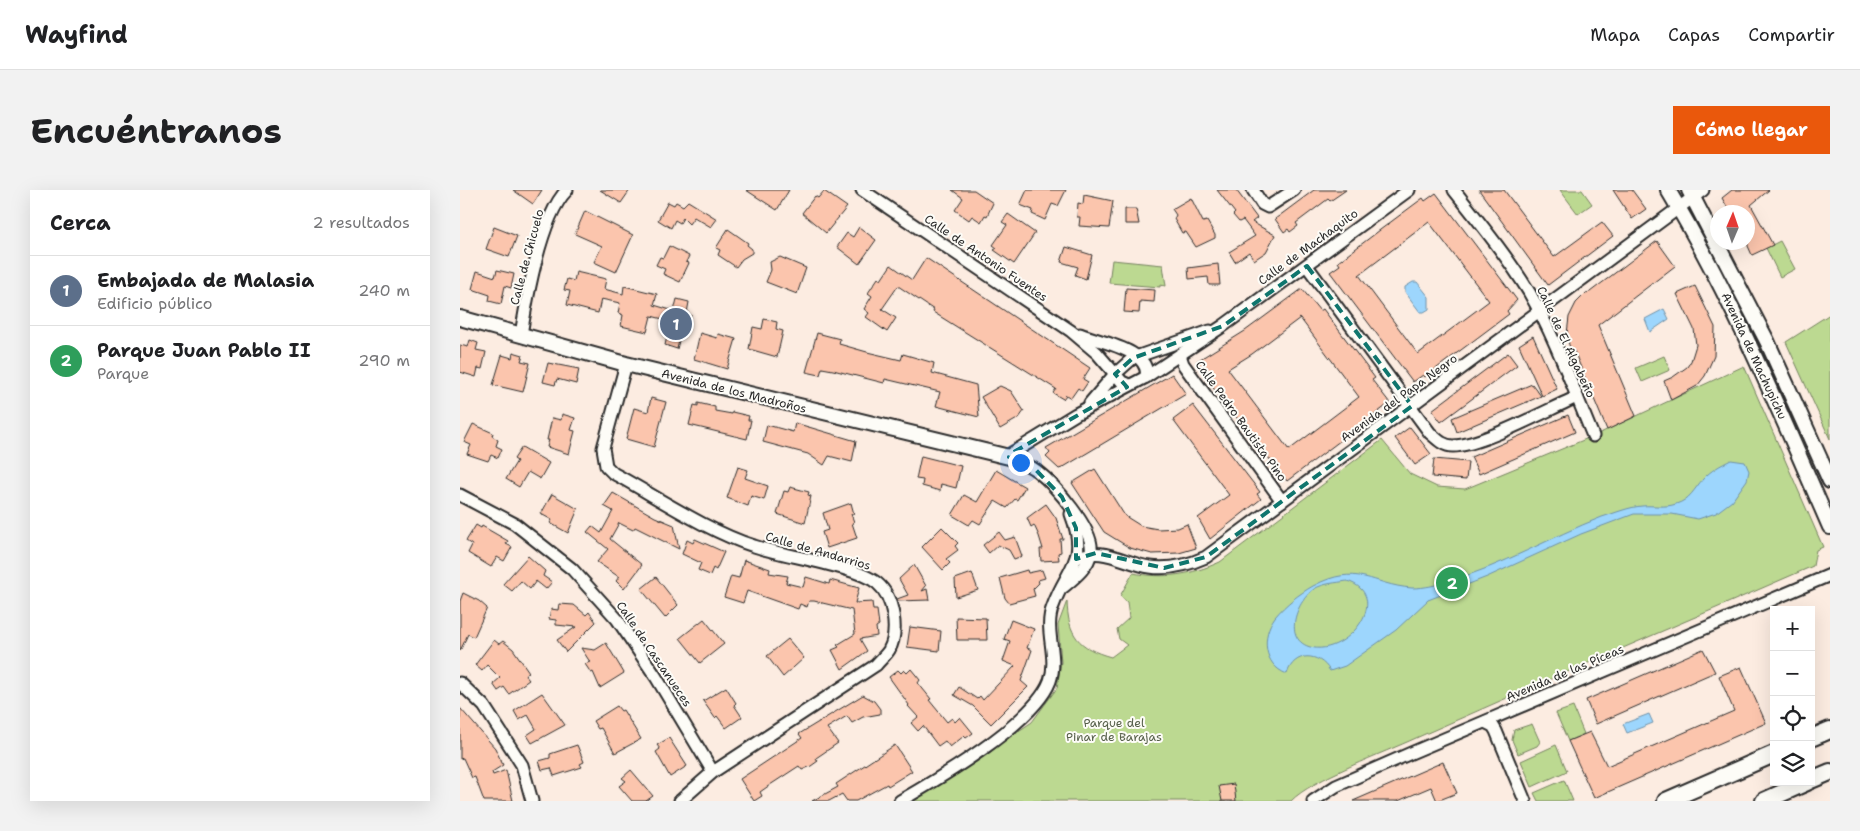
<!DOCTYPE html>
<html lang="es">
<meta charset="utf-8">
<style>
body{margin:0;font-family:"Shantell Sans",sans-serif;background:#f2f2f2;color:#202124}
.controls{position:absolute;right:15px;bottom:15px;display:grid;overflow:hidden;border-radius:0px;box-shadow:0 5px 20px #0002}
.controls button{width:45px;height:45px;display:grid;place-items:center;padding:0;border:0;border-bottom:1px solid #e0e0e0;background:#fff;color:#202124;font:25px sans-serif}
.compass{position:absolute;left:1250px;top:15px;width:45px;height:45px;border-radius:50%;background:#fff;box-shadow:0 5px 20px #0002;rotate:2deg}
.you{position:absolute;left:560px;top:272px;width:18px;height:18px;margin:-12px;border:4px solid #fff;border-radius:50%;background:#1a73e8;box-shadow:0 0 0 8px #1a73e833}
.badge{display:grid;place-items:center;width:32px;height:32px;border-radius:50%;background:#ea580c;color:#fff;font-size:16px;font-weight:700}
.pin{position:absolute;translate:-50% -50%;border:2px solid #fff;box-shadow:0 1px 5px #0006}
.list{margin:0;padding:0;list-style:none}
h2{display:flex;justify-content:space-between;align-items:center;height:65px;margin:0;padding:0 20px;font-size:21px}
h2 small{font-size:16px;font-weight:400;color:#757577}
.list li{display:grid;grid-template-columns:32px 1fr auto;gap:15px;align-items:center;box-sizing:border-box;height:70px;padding:0 20px;border-top:1px solid #e0e0e0}
.list b{display:block;font-size:19px;white-space:nowrap}
.list p{margin:0;font-size:16px;white-space:nowrap;color:#757577}
.list em{font-size:16px;font-style:normal;color:#757577}
.icon{flex:none;width:28px;height:28px;fill:none;stroke:currentColor;stroke-width:2;stroke-linecap:round;stroke-linejoin:round}
.map{position:relative;flex:none;width:1370px;height:611px;overflow:hidden;border-radius:0px}
header{display:flex;align-items:center;gap:30px;box-sizing:border-box;height:70px;padding:0 25px;background:#fff;border-bottom:1px solid #e0e0e0}
header strong{font-size:24px}
nav{display:flex;gap:28px;margin-inline-start:auto;font-size:18px}
.intro{display:flex;align-items:center;justify-content:space-between;box-sizing:border-box;height:120px;padding:0 30px}
h1{margin:0;font-size:35px}
.button{padding:12px 22px;border-radius:0px;background:#ea580c;color:#fff;font-size:18px;font-weight:700}
main{display:flex;gap:30px;padding:0 30px}
aside{flex:1;background:#fff;border-radius:0px;box-shadow:0 5px 20px #0002}
.map>svg:first-child{display:block}
</style>
<header>
<strong>Wayfind</strong>
<nav><a>Mapa</a><a>Capas</a><a>Compartir</a></nav>
</header>
<div class="intro"><h1>Encuéntranos</h1><a class="button">Cómo llegar</a></div>
<main>
<aside>
<h2>Cerca<small>2 resultados</small></h2>
<ul class="list">
<li><span class="badge" style="background:#5c6f8a">1</span><div><b>Embajada de Malasia</b><p>Edificio público</p></div><em>240 m</em></li>
<li><span class="badge" style="background:#2e9e5b">2</span><div><b>Parque Juan Pablo II</b><p>Parque</p></div><em>290 m</em></li>
</ul>
</aside>
<div class="map">
<svg width="1370" height="611" viewBox="0 0 1370 611">
<rect width="100%" height="100%" fill="#fcece1"/>
<filter id="ink" filterUnits="userSpaceOnUse"><feTurbulence type="fractalNoise" baseFrequency=".02" numOctaves="2"/><feDisplacementMap in="SourceGraphic" scale="10" xChannelSelector="R" yChannelSelector="G"/><feConvolveMatrix kernelMatrix="1 2 1 2 8 2 1 2 1" color-interpolation-filters="sRGB"/></filter>
<g filter="url(#ink)">
<g fill="#bcd991" stroke="#74825e">
<path d="M1100 0H1122L1132 14 1118 24Z"/>
<path d="M1320 51 1335 79 1320 87 1306 58Z"/>
<path d="M652 70 703 75 706 96 700 95V97L649 93Z"/>
<path d="M1370 124V249L1326 152Z"/>
<path d="M1204 166 1210 180 1182 192 1176 178Z"/>
<path d="M1284 176 1363 357 1356 360 1353 376C1221 434 1088 489 956 548 926 562 852 589 831 611H454L572 532 597 498 601 472 598 435 607 411C608 445 618 458 651 467L667 455 659 449 657 439 669 428 667 412 660 406 673 383C704 389 731 385 760 372L922 250 950 284 977 297 1005 299 1138 244Z"/>
<path d="M1113 517 1124 544 1108 551 1096 523Z"/>
<path d="M1072 534 1080 552 1077 556 1058 564 1052 550 1054 540Z"/>
<path d="M1096 555 1107 581 1072 597 1061 571Z"/>
<path d="M1104 590 1113 611H1078L1074 603Z"/>
</g>
<g fill="#9dd6fd" stroke="#6f92a9" fill-rule="evenodd">
<path d="M953 92H957L969 107V119L964 122H960L945 102V97Z"/>
<path d="M1204 119 1209 129 1190 142 1185 129Z"/>
<path d="M1271 270 1285 272 1289 281 1287 290 1272 311 1256 323 1238 329 1212 324H1174L1121 344 1027 387 968 410 936 440 885 476 870 481C859 462 834 461 827 484 803 475 801 446 815 427 826 414 839 404 853 396 898 372 911 395 952 398 965 398 977 395 989 391 1043 376 1090 347 1142 327 1155 323 1169 317 1182 316 1194 315 1205 318 1216 314 1230 310 1234 299 1243 289 1251 280 1261 275 1271 270ZM887 391C932 405 891 462 855 458 821 453 835 413 854 399 864 393 876 393 887 391Z"/>
<path d="M1189 524 1193 533 1167 543 1163 534Z"/>
</g>
<g fill="#fbc5ad" stroke="#2b2b2b" fill-rule="evenodd">
<path d="M53 0H82L73 14Z"/>
<path d="M140 0H170L161 13Z"/>
<path d="M286 0H329L317 20Z"/>
<path d="M492 0H514L533 13 527 26 525 25 521 32 512 26 509 30 495 20 503 8Z"/>
<path d="M567 0H606L598 16 592 14 585 30 572 24 573 20 560 15Z"/>
<path d="M757 0H776L797 28 792 32 815 45 806 62 794 70 789 62 775 72 769 62 795 46 783 30 779 32 773 25 775 23Z"/>
<path d="M854 0H886L870 11 868 9 836 33 838 36 830 42 828 39 824 42 815 29Z"/>
<path d="M1019 0H1044L1094 67 1142 32 1153 46 1088 95Z"/>
<path d="M1153 0H1172L1186 19 1172 29Z"/>
<path d="M1272 0H1309L1291 15 1313 55 1292 65 1288 56V22H1270L1262 8Z"/>
<path d="M364 1 387 17 366 43 342 23 355 6 358 8Z"/>
<path d="M976 3 1057 110 1047 121 1049 124 965 187 963 185 953 192 870 82 880 75 878 72 920 40 963 8 965 11ZM969 32 1029 111 958 164 899 85Z"/>
<path d="M624 5 653 11 649 38 619 36 620 27H617L618 13 623 14Z"/>
<path d="M731 8 743 32 747 31 755 45V48L736 57 726 42 722 43 714 29 716 25 712 19Z"/>
<path d="M228 11 257 29 251 37 234 27 229 34 223 28 220 33 215 30 211 38 198 30 208 12 214 15 216 12 223 16Z"/>
<path d="M665 19H676L679 34H665Z"/>
<path d="M125 21 173 45 156 82 134 72 142 56 115 44Z"/>
<path d="M548 24 575 43 554 74 534 60 537 58 533 55 547 35 542 32Z"/>
<path d="M34 37 57 46 49 67 26 59Z"/>
<path d="M399 37 416 50 399 74 377 57 387 43 393 47Z"/>
<path d="M268 39 288 53 287 55 292 59V63L282 69 276 77 258 65 260 60 256 58Z"/>
<path d="M1197 51 1215 76 1138 135 1176 226 1147 240 1114 161 1113 162 1109 155 1107 144 1109 127 1116 113 1126 103 1130 102Z"/>
<path d="M209 56 229 66 226 72 229 73 220 92 203 84 205 79 196 75 200 67 203 68Z"/>
<path d="M606 57 632 65 626 89 615 85 618 77 601 72Z"/>
<path d="M320 67 346 78 337 104 306 92 311 80 310 72Z"/>
<path d="M466 68 630 178 623 189 628 192 622 201 618 198 611 208 606 205 603 209 593 203 596 199 473 122 474 120 438 96 422 119 436 128 427 142 406 127 409 123 404 119 412 106 408 103 418 88 421 90 431 75 452 90Z"/>
<path d="M758 74 760 95H749L748 87 729 89 728 78Z"/>
<path d="M37 80 54 84 51 98 45 96 41 114 29 111 30 105 12 99 17 81 35 87Z"/>
<path d="M116 82 146 89 144 99 163 104 164 96 197 104 194 115 214 121 217 109 229 112 227 123 231 125 229 135 223 134 217 159 205 155 211 131 191 126 187 142 161 136 163 125 158 123 160 113 141 109 138 123 107 115 110 101 104 100 107 89 114 91Z"/>
<path d="M1235 96 1255 137 1254 166 1245 186 1237 196 1211 210 1204 191 1213 187 1227 177 1231 171 1236 155 1234 139 1217 104Z"/>
<path d="M666 98 695 100 694 112 680 111 679 123 664 122Z"/>
<path d="M842 99 860 121 863 119 915 188 912 190 930 213 827 291 754 199 737 171 785 141ZM840 128 899 207 829 260 768 179 792 164Z"/>
<path d="M304 129 317 132 316 139 323 141 317 167 289 159 293 137 302 139Z"/>
<path d="M240 143 257 148 258 144 276 149 267 179 234 169Z"/>
<path d="M357 143 380 149 379 154 407 162 441 170 443 164 474 173 472 183 516 195 519 227 476 216 480 202 425 189 424 193 373 180 362 178 360 185 346 182Z"/>
<path d="M1073 146 1097 199 1082 206 1059 155Z"/>
<path d="M10 150 18 153 16 160 26 162 22 179 18 178 16 187 0 182V155L8 157Z"/>
<path d="M53 162 63 165 61 171 70 173 63 202 33 195 42 165 52 168Z"/>
<path d="M1048 163 1057 175 981 232 972 220Z"/>
<path d="M88 173 119 179 116 194 97 189 95 195 83 192Z"/>
<path d="M712 184 726 204 602 278 599 279 586 267 590 263 586 258Z"/>
<path d="M1072 194 1081 206 997 242 992 228Z"/>
<path d="M540 196 551 201 564 221 559 228 540 239 521 207Z"/>
<path d="M191 208 206 212 194 257 166 249 174 218 188 222Z"/>
<path d="M238 213 255 217V221L272 224V222L289 226 288 230H291L287 249 229 235 234 215 238 216Z"/>
<path d="M733 215 800 302 797 304 801 309 750 349 738 328 769 305 713 230Z"/>
<path d="M102 224 115 228 111 240 115 241 109 264 87 257 89 250H87L92 228 101 230Z"/>
<path d="M1108 225 1115 242 1019 284 1011 267Z"/>
<path d="M335 233 396 251 392 272 369 266 364 275 348 264 303 252 307 235 333 242Z"/>
<path d="M13 234 33 243 32 246 38 250 36 256 42 259 38 268 31 265 28 271 7 264 11 255 4 252Z"/>
<path d="M950 237 971 264 955 275 935 248Z"/>
<path d="M62 257 89 273 80 289 68 282 59 297 46 289 57 271 54 269Z"/>
<path d="M461 266 501 276 496 298 481 294 480 301 462 296 463 290 456 289Z"/>
<path d="M974 269 1008 272 1006 290 972 287Z"/>
<path d="M278 277 288 280 285 288 308 296 304 310 291 306 288 316 267 308Z"/>
<path d="M635 279 665 326 681 336 698 339 718 338 727 334 736 358 719 363 692 364 670 358 644 342 612 293Z"/>
<path d="M536 280 565 297 557 310 555 309 547 318 535 311 520 334 513 330 509 335 492 325 504 305 517 312Z"/>
<path d="M330 297 349 302 348 305 351 306 345 333 317 324 324 301 328 302Z"/>
<path d="M153 303 195 327 214 335 219 359 175 337 173 340 159 333 150 349 182 375 164 399 156 391 159 387 137 372 148 359 127 342 132 336 141 343 153 321 144 316Z"/>
<path d="M92 304 118 319 108 343 90 333 92 330 81 324Z"/>
<path d="M391 313 394 324H391L394 332 392 333 397 348 367 358 362 342 368 340 363 323Z"/>
<path d="M586 314 596 328 603 349H600L601 362 598 363 599 370 581 371 580 359H583L579 346 574 335 571 337 567 328Z"/>
<path d="M16 335 21 338 22 336 48 351 46 354 52 357 44 371 37 367 31 377 8 363 12 355 6 351Z"/>
<path d="M482 337 498 353 495 356 498 360 486 369 490 373 483 380 462 357Z"/>
<path d="M539 342 545 350 555 347 562 366 554 369 549 360 538 355 529 363 523 355Z"/>
<path d="M235 349 264 362 256 380 253 378 250 385 238 380 241 373 222 364 227 350 233 353Z"/>
<path d="M68 366 85 381 83 386 92 392 86 399 76 391 70 399 61 391 52 401 43 394Z"/>
<path d="M284 370 310 379 309 383 328 386 326 393 343 397 346 387 369 394 370 390 399 398 395 413 412 412 413 420H417L419 435 416 437 417 446 400 449 407 461 382 479 372 460 379 457 377 455 395 444 392 420 354 411H349L347 417 340 414 338 419 287 401 283 413 264 407 271 386 279 388Z"/>
<path d="M454 375 466 396 462 401 467 399 469 410 438 411 437 409 448 405 439 389Z"/>
<path d="M567 380 568 383 582 380 585 388 578 390 579 393 573 399 575 406 549 413 545 408 540 388Z"/>
<path d="M512 383 518 400 496 407 495 389Z"/>
<path d="M196 387 218 415 205 428 181 399Z"/>
<path d="M3 403 19 411 27 418 14 447 8 444 0 461V411Z"/>
<path d="M99 414 114 415 126 425 129 422 136 432 106 462 97 450 116 437 96 435V430L89 429 91 419 98 420Z"/>
<path d="M496 427 526 428 527 450H497Z"/>
<path d="M244 429 264 454 240 473 220 448Z"/>
<path d="M551 430 574 439 567 458 572 460 561 491 568 497 531 534 513 516 494 505 499 497 517 509 520 506 523 510 555 476 543 471 550 451 544 449Z"/>
<path d="M450 437 481 441 479 461 447 457Z"/>
<path d="M328 449 344 468 323 487 307 466Z"/>
<path d="M34 450 39 454 43 451 53 459 69 482 65 485 69 490 49 504 44 497 38 501 33 494 40 488 27 475 22 481 15 475Z"/>
<path d="M146 453 164 483 140 498 133 482 131 483 125 474 130 472 121 458 135 460Z"/>
<path d="M1243 459 1255 482 1136 534 1126 510Z"/>
<path d="M1281 477 1306 533 1134 608 1108 551 1130 542 1147 576 1274 521 1259 486Z"/>
<path d="M451 479 460 490 458 493 471 509 469 510 487 532 492 528 495 532 500 527 513 543 506 548 504 546 490 557 485 551 478 556 463 536 458 541 451 533 458 527 448 516 449 515 429 487 438 480 441 483 444 480 447 483Z"/>
<path d="M266 497 276 513 274 515 282 527 266 538 257 526 255 528 243 511Z"/>
<path d="M82 503 105 535 72 553 67 545 76 539 68 525 59 530 54 521Z"/>
<path d="M403 505 414 511 420 519V524L403 527 392 533 387 526 367 538 378 553 356 568 358 571 351 576 342 580 339 576 310 595 300 602 302 606 294 611 280 589 342 548 339 544Z"/>
<path d="M157 516 161 521 163 520 181 549 155 563 141 538 138 539 133 531Z"/>
<path d="M0 518 35 558 43 575 32 582 33 585 46 580 53 611H24L15 587 12 588 3 568 0 569Z"/>
<path d="M209 548 227 576 210 587 196 562 200 559 197 555Z"/>
<path d="M117 555 124 572 120 574 122 577 94 586 91 578 82 580 79 571 90 568V564Z"/>
<path d="M435 555 452 581 428 596 427 594 396 611H387L382 604 369 611H352L378 597 376 594Z"/>
<path d="M983 572 997 603 977 611 971 597 938 611H893Z"/>
<path d="M171 580 193 606 186 611H172L159 596 166 591 162 588Z"/>
<path d="M774 594 776 611H762L759 596Z"/>
</g>
<g fill="none" stroke-linecap="round" stroke-linejoin="round">
<g stroke="#2b2b2b" stroke-width="15">
<g id="minor">
<path d="M402 0 611 141 637 163 662 192 669 195"/>
<path d="M793 0 802 14 808 17 834 0"/>
<path d="M994 0C1020 33 1047 66 1069 102 1095 147 1113 198 1133 246"/>
<path d="M847 76 970 243C977 249 983 256 993 256 1021 256 1089 219 1117 207"/>
<path d="M620 144C639 152 692 160 686 187"/>
<path d="M61 145C67 107 81 26 107 0"/>
<path d="M720 165 723 174 822 311"/>
<path d="M166 174 143 258 146 276 153 283C195 306 249 342 294 356 323 366 396 376 417 393 434 407 439 442 429 460 426 465 420 470 416 475L253 582 220 611"/>
<path d="M630 213 655 184 673 168 750 141"/>
<path d="M0 305 55 334 112 379 157 429 196 487 253 582"/>
<path d="M616 369C639 354 666 374 690 377 710 380 728 375 746 367L1243 0"/>
<path d="M602 398C613 389 629 377 631 362 635 340 594 294 577 281 568 274 559 271 549 267L552 263 616 224 686 187 763 136 949 0"/>
<path d="M0 493 24 516 62 575 72 611"/>
<path d="M1025 532 1033 536 1036 541 1065 611"/>
<path d="M440 611C480 588 574 533 590 491 599 466 583 440 593 416 607 377 629 371 611 324"/>
<path d="M853 611 876 596 951 563 1370 385"/>
</g>
</g>
<g stroke="#2b2b2b" stroke-width="18">
<g id="tertiary">
<path d="M1208 0C1272 107 1320 222 1370 337"/>
<path d="M1229 0 1307 151 1370 291"/>
<path d="M0 128 166 174 549 267"/>
</g>
</g>
<g stroke="#2b2b2b" stroke-width="20">
<g id="secondary">
<path d="M1351 548 1370 540"/>
<path d="M1351 590 1370 582"/>
<path d="M1206 611 1314 564"/>
<path d="M1304 611 1347 592"/>
</g>
</g>
<use href="#minor" stroke="#fdfcf7" stroke-width="11"/>
<use href="#tertiary" stroke="#fdfcf7" stroke-width="14"/>
<use href="#secondary" stroke="#fdfcf7" stroke-width="16"/>
</g>
</g>
<path fill="none" stroke="#0f766e" stroke-width="4" stroke-dasharray="10 6" stroke-linejoin="round" d="M847 76 952 216 746 367 704 378 636 363 616 369V338L602 307 575 279 549 267 552 263 667 197 655 184 673 168 763 136Z"/>
<g text-anchor="middle" stroke-width="4" stroke-linejoin="round" paint-order="stroke">
<g font-size="12" fill="#2b2b2b" stroke="#fdfcf7">
<text transform="translate(848 57) rotate(-36)" y="4">Calle de Machaquito</text>
<text transform="translate(67 67) rotate(-75)" y="4">Calle de Chicuelo</text>
<text transform="translate(526 68) rotate(34)" y="4">Calle de Antonio Fuentes</text>
<text transform="translate(1106 152) rotate(65)" y="4">Calle de El Algabeño</text>
<text transform="translate(1294 166) rotate(65)" y="4">Avenida de Machupichu</text>
<text transform="translate(274 201) rotate(14)" y="4">Avenida de los Madroños</text>
<text transform="translate(939 208) rotate(-36)" y="4">Avenida del Papa Negro</text>
<text transform="translate(781 231) rotate(54)" y="4">Calle Pedro Bautista Pino</text>
<text transform="translate(358 361) rotate(16)" y="4">Calle de Andarrios</text>
<text transform="translate(194 464) rotate(56)" y="4">Calle de Cascanueces</text>
<text transform="translate(1105 483) rotate(-23)" y="4">Avenida de las Píceas</text>
</g>
<g font-size="12" fill="#565f4a" stroke="#fdfcf7">
<text x="654" y="537">Parque del<tspan x="654" dy="14">Pinar de Barajas</tspan></text>
</g>
</g>
</svg>
<div class="controls">
<button>+</button>
<button>−</button>
<button><svg class="icon" aria-label="locate" viewBox="0 0 24 24"><circle cx="12" cy="12" r="6"/><path d="M12 2v4M12 18v4M2 12h4M18 12h4"/></svg></button>
<button><svg class="icon" aria-label="layers" viewBox="0 0 24 24"><path d="M12 4l9 5-9 5-9-5zM3 14l9 5 9-5"/></svg></button>
</div>
<svg class="compass" viewBox="-18 -18 36 36"><path d="M0-13l5 13h-10z" fill="#e53935"/><path d="M0 13l5-13h-10z" fill="#757577"/></svg>
<div class="you"></div>
<div class="pin badge" style="left:216px;top:134px;background:#5c6f8a">1</div>
<div class="pin badge" style="left:992px;top:393px;background:#2e9e5b">2</div>
</div>
</main>
